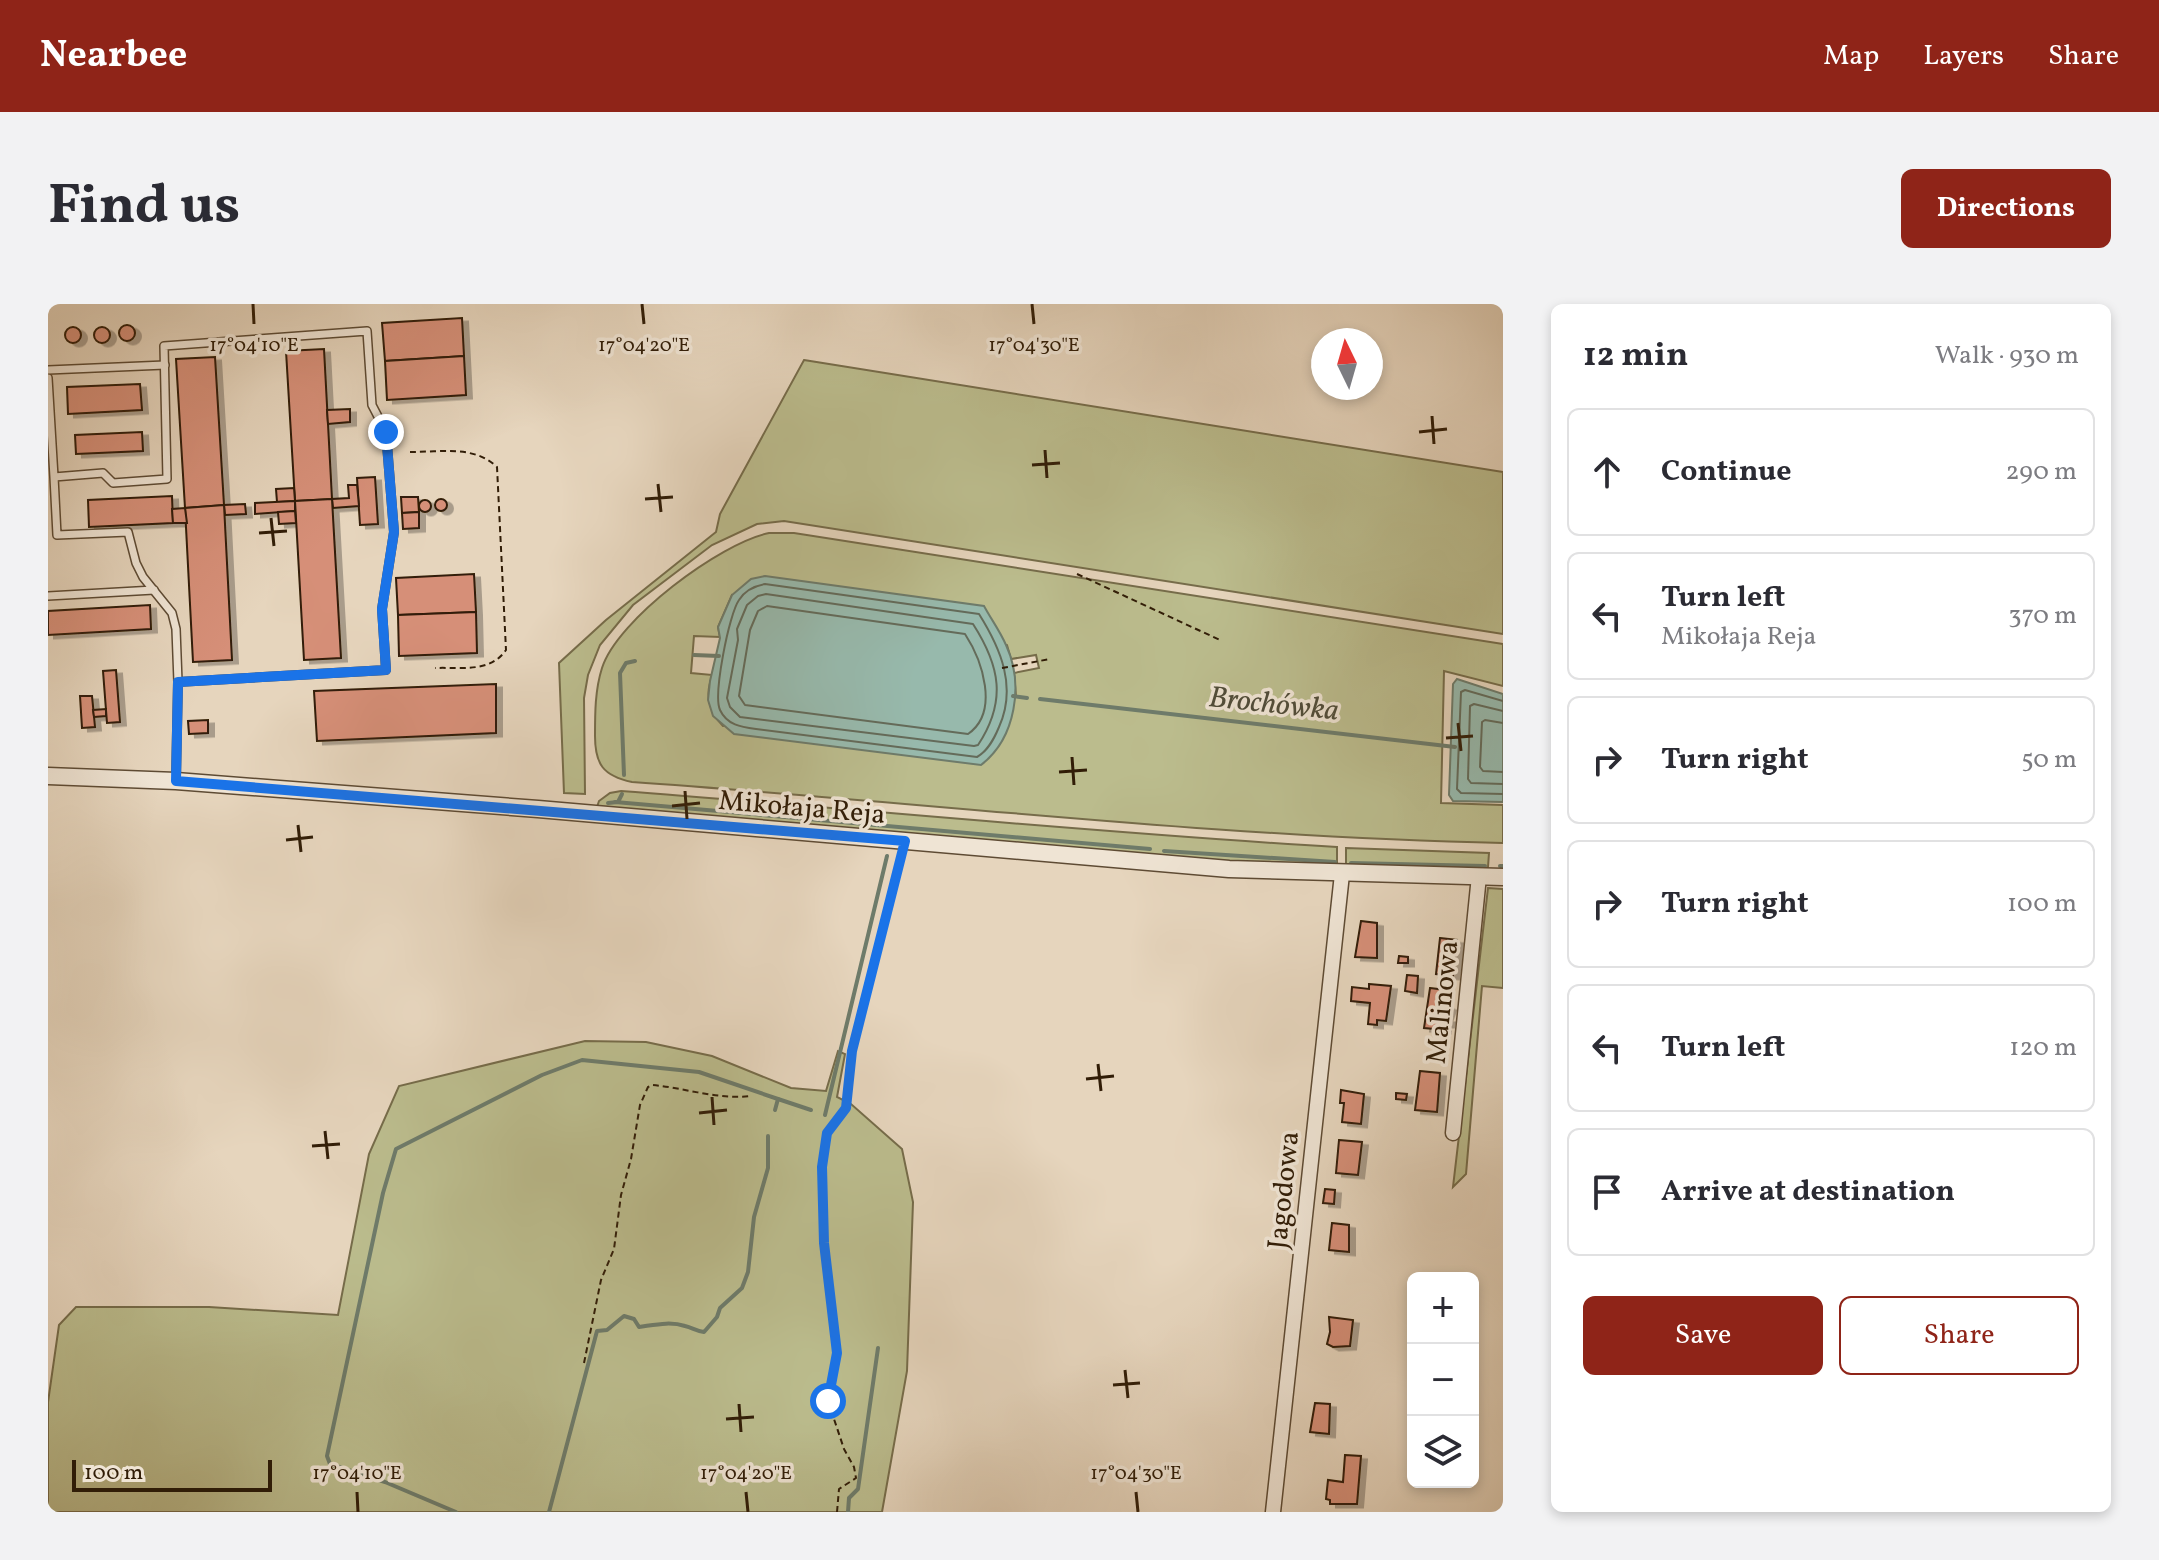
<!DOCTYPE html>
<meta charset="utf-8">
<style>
body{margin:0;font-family:Vollkorn,serif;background:#f2f2f3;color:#2b2b33}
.controls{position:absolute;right:24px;bottom:24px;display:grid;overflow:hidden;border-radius:12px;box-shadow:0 4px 12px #0003}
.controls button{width:72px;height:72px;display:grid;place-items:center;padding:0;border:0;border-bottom:2px solid #e1e1e2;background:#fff;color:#2b2b33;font:40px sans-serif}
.compass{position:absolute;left:1263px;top:24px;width:72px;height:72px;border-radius:50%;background:#fff;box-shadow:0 4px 12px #0003;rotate:355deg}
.scale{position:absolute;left:24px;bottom:20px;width:200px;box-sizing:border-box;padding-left:8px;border:4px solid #311d07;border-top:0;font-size:22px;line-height:28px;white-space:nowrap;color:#311d07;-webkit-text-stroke:6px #efe4d4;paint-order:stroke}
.stop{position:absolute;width:24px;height:24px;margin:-18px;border:6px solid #1a73e8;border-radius:50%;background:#fff}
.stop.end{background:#1a73e8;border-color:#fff;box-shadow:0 2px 8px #0008}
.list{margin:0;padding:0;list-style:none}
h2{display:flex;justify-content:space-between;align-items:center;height:104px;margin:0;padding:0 32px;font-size:34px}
h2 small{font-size:26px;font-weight:400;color:#7c7c81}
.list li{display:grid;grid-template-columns:52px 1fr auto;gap:24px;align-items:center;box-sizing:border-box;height:128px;margin:0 16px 16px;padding:0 16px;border:2px solid #e1e1e2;border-radius:12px}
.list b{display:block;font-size:30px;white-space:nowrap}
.list p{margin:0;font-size:26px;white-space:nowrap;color:#7c7c81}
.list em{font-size:26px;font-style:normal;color:#7c7c81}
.actions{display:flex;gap:16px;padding:24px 32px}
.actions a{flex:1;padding:18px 0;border:2px solid #8f2418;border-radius:12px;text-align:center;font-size:28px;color:#8f2418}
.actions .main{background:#8f2418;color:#fff}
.icon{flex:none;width:44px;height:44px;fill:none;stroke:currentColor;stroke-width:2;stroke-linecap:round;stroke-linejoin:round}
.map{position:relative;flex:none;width:1455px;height:1208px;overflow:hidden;border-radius:12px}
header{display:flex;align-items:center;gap:48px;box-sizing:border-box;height:112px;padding:0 40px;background:#8f2418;color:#fff}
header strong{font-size:38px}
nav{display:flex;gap:44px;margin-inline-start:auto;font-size:28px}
.intro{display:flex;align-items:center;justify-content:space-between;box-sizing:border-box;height:192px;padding:0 48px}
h1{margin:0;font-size:56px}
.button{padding:20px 36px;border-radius:12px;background:#8f2418;color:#fff;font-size:28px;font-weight:700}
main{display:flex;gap:48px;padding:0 48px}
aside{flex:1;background:#fff;border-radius:12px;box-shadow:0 4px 12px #0003}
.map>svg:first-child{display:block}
</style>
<header>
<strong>Nearbee</strong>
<nav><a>Map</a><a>Layers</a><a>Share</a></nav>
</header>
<div class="intro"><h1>Find us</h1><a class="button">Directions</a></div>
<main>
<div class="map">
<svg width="1455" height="1208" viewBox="0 0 1455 1208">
<defs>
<filter id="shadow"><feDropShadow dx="6" dy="3.5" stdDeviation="0" flood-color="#0004"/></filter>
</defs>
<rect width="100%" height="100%" fill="#e6d5bd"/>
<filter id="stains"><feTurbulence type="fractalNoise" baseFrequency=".0025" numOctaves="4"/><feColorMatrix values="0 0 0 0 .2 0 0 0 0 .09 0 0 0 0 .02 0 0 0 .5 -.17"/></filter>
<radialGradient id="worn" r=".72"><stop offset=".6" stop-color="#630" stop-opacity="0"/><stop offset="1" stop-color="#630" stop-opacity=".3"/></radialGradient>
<g fill="#bbbc8d" stroke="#766c4a" stroke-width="2" fill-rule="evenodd">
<path d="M756 56 1455 168V330L736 217 709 220 664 241 585 301 552 341 540 371 536 394 537 490 516 489 511 359 558 316 668 228 672 210Z"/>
<path d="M721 229H746L1455 340V382L1396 367 1393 499 1455 501V539C1164 533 874 498 584 478 555 472 547 460 547 432 547 409 547 386 554 364 569 316 672 239 721 229ZM684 291 959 341 963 355 988 351 991 364 966 369 968 392 675 422C661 408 656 390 665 371L643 369 646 332 672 333 670 323Z"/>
<path d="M573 487C812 505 1050 529 1289 543V560L1285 563 1189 560 549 503 551 497 562 489Z"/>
<path d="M1298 544 1441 549 1440 563 1437 566 1301 563 1298 560Z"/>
<path d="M1440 584 1455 585V684L1434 682 1418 870 1405 883Z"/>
<path d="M537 737 598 738 664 752 743 784 778 787 790 747 797 750 789 793 803 800 854 845 865 898 859 1067 834 1208H0V1098L11 1021 28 1003H161L290 1011 321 850 351 782Z"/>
</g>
<g fill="#97b9ac" stroke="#6e7b6a" stroke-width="2">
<path d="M717 272 936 302C943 315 952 327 958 341 976 380 968 434 933 461L686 430 665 412 660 396 662 377 672 334 670 323 684 291 703 275Z"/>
<path d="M1409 375 1455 390V498L1405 497 1401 491 1405 380Z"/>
</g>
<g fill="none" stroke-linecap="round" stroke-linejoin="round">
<g stroke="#646b5a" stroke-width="2">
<path d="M717 280 931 310C953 345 969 383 951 423 946 435 940 447 929 453L708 425C693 423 679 421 672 406 665 391 681 310 691 296 697 286 706 282 717 280Z"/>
<path d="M718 290 925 320C952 362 959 397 930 441L926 442 692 413 682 403 679 394 690 336 689 325 699 301 710 292Z"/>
<path d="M719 302 917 330C934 356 952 408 920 430L697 401 691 392 702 326 710 307Z"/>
<path d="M1455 397 1417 386 1413 388 1409 485 1413 489 1455 490"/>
<path d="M1455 407 1426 400 1422 402 1420 475 1423 479 1455 480"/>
<path d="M1455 419 1437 416 1434 418 1432 463 1435 467 1455 468"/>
</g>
<g stroke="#6e7b6a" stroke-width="4">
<path d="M646 351 671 352"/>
<path d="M965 392 979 394"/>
<path d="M992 395 1407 443"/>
<path d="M576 471 572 369 578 359 587 357"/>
<path d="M567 498 1102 545"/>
<path d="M560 499 570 498 574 490"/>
<path d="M1116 547 1287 558"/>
<path d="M1303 559 1437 562"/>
<path d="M1452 562H1455"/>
<path d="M727 806 730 795 763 806"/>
<path d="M777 811 839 552"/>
<path d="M408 1208 337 1178 282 1160 279 1152 335 889 348 845 494 771 534 756 651 768 730 795"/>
<path d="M501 1208 549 1027 559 1026 576 1012 586 1015 591 1023C606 1021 622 1017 637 1022 645 1024 648 1027 656 1028L669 1013 672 1004 694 984 700 968 706 913 720 864V832"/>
<path d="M800 1208 801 1194 810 1185 830 1044"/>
</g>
</g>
<g fill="#d68f78" stroke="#311d07" stroke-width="2" filter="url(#shadow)">
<path d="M414 14 416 52 337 57 334 19Z"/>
<circle cx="79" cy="29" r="8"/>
<circle cx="25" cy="31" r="8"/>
<circle cx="54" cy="31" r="8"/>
<path d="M276 45 284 195 247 197 238 47Z"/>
<path d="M416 52 418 91 339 96 337 57Z"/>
<path d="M167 53 176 201 137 204 128 55Z"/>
<path d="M92 80 94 106 20 110 19 83Z"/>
<path d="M302 105V118L280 120 279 106Z"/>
<path d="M94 128 95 147 28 150 27 131Z"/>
<path d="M327 173 330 220 312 221 309 174Z"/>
<path d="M300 181H309L311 202 285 204 284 195 301 194Z"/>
<path d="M246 184 247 197 229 198 228 185Z"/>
<path d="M124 192 125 219 41 223 40 196Z"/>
<path d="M353 193H370L371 208 354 209Z"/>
<circle cx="393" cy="201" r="6"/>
<path d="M284 195 293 354 256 356 247 197Z"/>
<circle cx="377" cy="202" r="6"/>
<path d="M247 197V207L207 210V199Z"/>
<path d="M197 200 198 210 177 211 176 201Z"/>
<path d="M176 201 184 356 145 358 137 204Z"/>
<path d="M137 204 139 219H125L124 205Z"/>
<path d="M247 207 248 219 231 220 230 208Z"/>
<path d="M371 208V224L355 225 354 209Z"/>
<path d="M426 270 428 308 350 311 348 274Z"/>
<path d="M102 301 103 325 0 331V307Z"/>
<path d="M428 308 429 349 351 352 350 311Z"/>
<path d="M68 366 72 418 59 419 55 367Z"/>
<path d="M448 380V429L269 437 266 387Z"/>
<path d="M32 392H44L47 423 34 424Z"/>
<path d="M58 405V412L46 413 45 406Z"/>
<path d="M160 416V429L141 430 140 417Z"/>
<path d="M1313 617 1329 619V654L1307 653Z"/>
<path d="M1392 634 1409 636 1405 672 1388 670Z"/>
<path d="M1351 652 1360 653V659H1350Z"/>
<path d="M1359 671 1370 672 1369 689 1357 687Z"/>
<path d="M1321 680 1343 682 1338 717 1329 716V721L1320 720 1322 699 1303 697 1304 683 1321 685Z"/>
<path d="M1382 684 1398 686V696L1399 702 1402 703 1398 715H1401L1400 720H1397V726L1376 724Z"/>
<path d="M1372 767 1392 769 1389 808 1367 806Z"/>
<path d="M1293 786 1316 790 1313 820 1294 818 1296 799H1292Z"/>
<path d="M1348 789 1359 790 1358 796 1348 795Z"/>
<path d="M1291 836 1314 838 1310 871 1288 869Z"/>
<path d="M1277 885 1287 886 1286 900 1275 899Z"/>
<path d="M1284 919 1301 921V948L1281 946Z"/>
<path d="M1281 1013 1305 1016 1302 1042 1285 1043 1279 1040 1282 1028Z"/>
<path d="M1267 1099 1282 1100 1281 1130 1262 1128Z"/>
<path d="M1297 1151 1313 1152 1309 1200H1282V1196L1278 1195 1280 1176 1295 1178Z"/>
</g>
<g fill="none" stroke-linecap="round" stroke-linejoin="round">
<g stroke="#5e4b34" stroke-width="10">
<g id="service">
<path d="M0 66 117 61"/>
<path d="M0 74 6 173 55 169 65 179 119 175 116 42 319 27 324 101 338 128 346 228 334 305 338 366 130 378 128 325 124 309 95 273 88 259 80 228 9 231 6 173"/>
<path d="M0 292 106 286"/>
<path d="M128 475 130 378"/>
</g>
</g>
<g stroke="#5e4b34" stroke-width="17">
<g id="minor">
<path d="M1405 829 1431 572"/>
<path d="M1225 1208 1294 570"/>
</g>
</g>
<g stroke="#5e4b34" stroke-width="19">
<path id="tertiary" d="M0 472 128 477 490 505 1181 565 1455 573"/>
</g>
<g stroke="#311d07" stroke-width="2" stroke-dasharray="6 4" stroke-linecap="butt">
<path d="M362 148C392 148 426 141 449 163L458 346C442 369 414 363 387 364"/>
<path d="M1029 270 1172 336"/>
<path d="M954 364 1002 355"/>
<path d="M536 1059 553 976 566 945 573 891 583 855 592 801 600 783 605 781C636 784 672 796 703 792"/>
<path d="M789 1208 791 1185 808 1174 806 1163 796 1145 780 1097 789 1049 776 939 774 863 779 829 798 804 804 747 853 551"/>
</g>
<use href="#service" stroke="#efe4d4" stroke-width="7"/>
<use href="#minor" stroke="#efe4d4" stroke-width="14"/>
<use href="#tertiary" stroke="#efe4d4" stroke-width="16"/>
</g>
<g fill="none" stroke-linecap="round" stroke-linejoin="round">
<path stroke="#1a73e8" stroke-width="10" d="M338 128 346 228 334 305 338 366 130 378 128 477 857 537 804 747 798 804 779 829 774 863 776 939 789 1049 780 1097"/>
</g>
<path fill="none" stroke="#311d07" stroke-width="3" d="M205 0 206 20M594 0 596 20M984 0 986 20M1384 112 1386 140M1371 128 1399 125M997 146 999 174M984 161 1012 159M610 180 613 208M597 195 625 193M223 214 226 242M211 229 239 227M1410 419 1413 447M1398 434 1425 432M1024 453 1026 481M1011 468 1039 466M637 487 639 515M624 502 652 499M250 521 253 548M238 536 265 533M1050 760 1053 787M1038 775 1066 772M664 793 666 821M651 809 679 806M277 827 280 855M264 842 292 840M1077 1066 1080 1094M1065 1081 1092 1079M691 1100 693 1128M678 1115 706 1113M309 1188 310 1208M698 1188 700 1208M1088 1188 1090 1208"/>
<g text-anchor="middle" stroke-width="7" stroke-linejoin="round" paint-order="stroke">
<g font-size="28" fill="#311d07" stroke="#efe4d4">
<text transform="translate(754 502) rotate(5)" y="10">Mikołaja Reja</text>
<text transform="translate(1393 698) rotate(-84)" y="10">Malinowa</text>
<text transform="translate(1234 886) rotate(-84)" y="10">Jagodowa</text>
</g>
<g font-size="30" font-style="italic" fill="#504c39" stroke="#efe4d4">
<text transform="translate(1226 399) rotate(6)" y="10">Brochówka</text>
</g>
</g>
<g font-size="20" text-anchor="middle" fill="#311d07" stroke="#efe4d4" stroke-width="7" stroke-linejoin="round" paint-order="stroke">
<text x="206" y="47">17°04'10"E</text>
<text x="596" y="47">17°04'20"E</text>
<text x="986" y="47">17°04'30"E</text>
<text x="309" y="1175">17°04'10"E</text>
<text x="698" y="1175">17°04'20"E</text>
<text x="1088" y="1175">17°04'30"E</text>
</g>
<rect width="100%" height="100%" filter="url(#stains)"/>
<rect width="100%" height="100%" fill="url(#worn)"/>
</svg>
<div class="controls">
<button>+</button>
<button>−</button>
<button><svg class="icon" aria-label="layers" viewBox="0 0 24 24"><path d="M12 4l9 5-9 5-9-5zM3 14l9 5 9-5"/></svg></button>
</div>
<svg class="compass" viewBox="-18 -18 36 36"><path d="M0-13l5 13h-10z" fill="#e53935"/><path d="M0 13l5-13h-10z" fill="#7c7c81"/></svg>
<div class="scale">100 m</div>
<div class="stop" style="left:780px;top:1097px"></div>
<div class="stop end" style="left:338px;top:128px"></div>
</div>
<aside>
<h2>12 min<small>Walk · 930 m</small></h2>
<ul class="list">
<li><svg class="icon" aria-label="ahead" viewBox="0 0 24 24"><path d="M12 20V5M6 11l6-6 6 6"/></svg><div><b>Continue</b></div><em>290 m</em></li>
<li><svg class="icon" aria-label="left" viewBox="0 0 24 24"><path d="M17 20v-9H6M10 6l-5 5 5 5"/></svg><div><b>Turn left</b><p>Mikołaja Reja</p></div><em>370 m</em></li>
<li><svg class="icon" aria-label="right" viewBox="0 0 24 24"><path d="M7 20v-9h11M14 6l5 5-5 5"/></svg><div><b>Turn right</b></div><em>50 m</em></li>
<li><svg class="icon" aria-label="right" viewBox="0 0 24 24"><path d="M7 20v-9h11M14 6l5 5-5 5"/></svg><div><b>Turn right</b></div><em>100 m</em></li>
<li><svg class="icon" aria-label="left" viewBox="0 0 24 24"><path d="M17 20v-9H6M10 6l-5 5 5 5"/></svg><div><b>Turn left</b></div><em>120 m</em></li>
<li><svg class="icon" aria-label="arrive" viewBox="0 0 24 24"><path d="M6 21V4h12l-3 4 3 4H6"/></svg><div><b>Arrive at destination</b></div></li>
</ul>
<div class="actions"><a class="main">Save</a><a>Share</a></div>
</aside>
</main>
